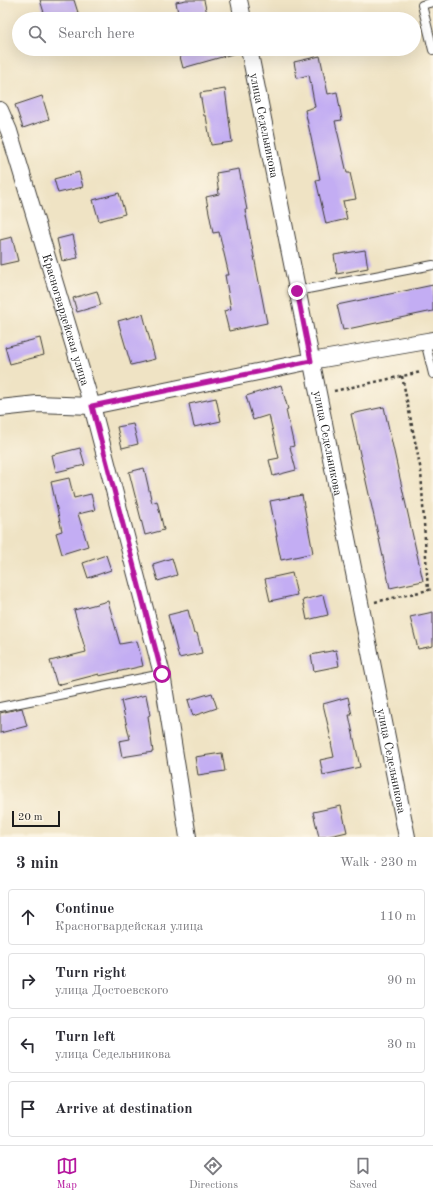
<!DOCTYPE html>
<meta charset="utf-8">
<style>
body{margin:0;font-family:"Old Standard TT",serif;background:#f2f2f3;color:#2b2b33}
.scale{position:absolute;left:12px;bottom:10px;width:48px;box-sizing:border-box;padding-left:4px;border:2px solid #1c1c1c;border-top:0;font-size:11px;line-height:14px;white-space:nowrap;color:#1c1c1c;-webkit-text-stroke:3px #fcf5e5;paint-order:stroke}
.stop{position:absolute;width:12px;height:12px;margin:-9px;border:3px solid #b5179e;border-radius:50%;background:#fff}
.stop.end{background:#b5179e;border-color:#fff;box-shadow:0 1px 4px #0008}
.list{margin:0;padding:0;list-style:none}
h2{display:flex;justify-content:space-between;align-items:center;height:52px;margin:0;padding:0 16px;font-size:17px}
h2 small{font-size:13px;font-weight:400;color:#7c7c81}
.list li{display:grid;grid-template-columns:26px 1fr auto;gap:12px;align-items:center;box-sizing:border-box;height:56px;margin:0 8px 8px;padding:0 8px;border:1px solid #e1e1e2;border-radius:4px}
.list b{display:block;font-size:15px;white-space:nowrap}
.list p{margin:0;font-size:13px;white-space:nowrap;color:#7c7c81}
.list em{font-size:13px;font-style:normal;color:#7c7c81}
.icon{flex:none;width:22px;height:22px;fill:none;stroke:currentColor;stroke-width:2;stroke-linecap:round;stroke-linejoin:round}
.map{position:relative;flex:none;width:433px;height:837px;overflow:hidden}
.search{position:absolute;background:#fff;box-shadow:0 4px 16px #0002;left:12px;right:12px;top:12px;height:44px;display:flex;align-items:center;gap:10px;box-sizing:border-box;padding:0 14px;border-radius:22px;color:#7c7c81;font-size:15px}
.sheet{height:308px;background:#fff}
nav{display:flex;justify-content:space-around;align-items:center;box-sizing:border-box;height:56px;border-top:1px solid #e1e1e2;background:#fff;font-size:11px;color:#7c7c81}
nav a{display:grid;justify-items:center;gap:2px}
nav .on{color:#b5179e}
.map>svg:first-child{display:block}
</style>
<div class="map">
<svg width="433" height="837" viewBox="0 0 433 837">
<rect width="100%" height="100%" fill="#fcf5e5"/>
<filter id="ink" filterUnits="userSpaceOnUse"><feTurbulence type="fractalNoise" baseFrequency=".025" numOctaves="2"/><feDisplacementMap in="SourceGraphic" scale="8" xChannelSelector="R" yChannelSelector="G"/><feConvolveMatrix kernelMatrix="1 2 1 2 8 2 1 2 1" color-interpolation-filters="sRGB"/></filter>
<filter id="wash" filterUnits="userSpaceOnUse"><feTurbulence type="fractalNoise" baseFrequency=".012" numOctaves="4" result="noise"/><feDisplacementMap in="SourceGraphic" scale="16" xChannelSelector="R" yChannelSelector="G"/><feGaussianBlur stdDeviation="0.9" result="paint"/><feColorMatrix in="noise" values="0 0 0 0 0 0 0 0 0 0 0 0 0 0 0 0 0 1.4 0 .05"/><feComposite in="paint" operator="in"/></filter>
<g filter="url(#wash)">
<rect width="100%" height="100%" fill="#efe3c4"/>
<g id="blocks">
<g fill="#c3adf3">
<path d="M40 0H74L80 19H46Z"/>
<path d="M186 0H204L208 19H179L176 2Z"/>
<path d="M178 49H236V53L183 68Z"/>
<path d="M320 56 328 94 337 92 342 120 335 121 347 173H350L356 199 343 201 347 219 326 224 316 180 320 179 305 110 315 107 309 75 297 78 294 62Z"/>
<path d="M225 89 232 142 211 145 206 116H204L200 93Z"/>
<path d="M42 96 49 119 23 128 15 105Z"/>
<path d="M239 169 247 210H245L267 323 229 331 224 311 231 309 225 275H229L219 232 213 233 206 197 219 194 216 173Z"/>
<path d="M79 172 83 187 58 193 54 179Z"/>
<path d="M119 193 125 214 99 221 93 200Z"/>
<path d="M73 235 78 258 62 261 57 239Z"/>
<path d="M12 237 18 261 0 265V240Z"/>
<path d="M365 250 368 268 337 274 334 255Z"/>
<path d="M433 285V311L343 330 337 305Z"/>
<path d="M97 291 101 305 77 312 73 298Z"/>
<path d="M143 314 155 359 131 365 118 321Z"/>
<path d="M40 338 44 355 10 364 5 347Z"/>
<path d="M281 385 288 409 286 410 294 446 290 447 296 470 273 476 269 460 279 458 269 415 253 420 246 396Z"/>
<path d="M216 398 221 421 194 427 189 404Z"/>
<path d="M384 407 423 581 390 588 351 414Z"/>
<path d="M133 424 138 444 122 448 117 427Z"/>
<path d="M80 448 85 465 56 472 52 455Z"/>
<path d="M144 468 152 503 157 501 164 530 145 535 129 472Z"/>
<path d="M69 478 74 498 91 494 95 510 78 514 88 546 62 554 56 533 62 531 51 482Z"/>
<path d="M302 495 313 553 281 560 276 536H277L270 501Z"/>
<path d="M106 555 111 570 88 578 83 563Z"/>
<path d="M172 558 177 575 158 581 153 564Z"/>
<path d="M292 573 297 595 270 601 265 579Z"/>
<path d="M323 595 328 615 307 620 303 600Z"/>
<path d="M108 601 120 644 137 641 143 666 99 676V674L57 685 50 661 86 652 74 610Z"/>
<path d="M188 610 194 634 197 633 202 653 179 658 168 615Z"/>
<path d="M433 612V646L418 649 410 617Z"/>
<path d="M336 650 339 666 314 671 311 655Z"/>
<path d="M212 693 217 708 193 716 188 700Z"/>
<path d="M146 695 150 715 148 716 153 752 122 757 119 741 130 739 121 701Z"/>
<path d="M348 697 352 715H349L360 767 323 775 320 760 334 757 331 743H332L323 704Z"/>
<path d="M22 708 27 726 0 733V713Z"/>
<path d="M222 753 225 771 198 775 195 757Z"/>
<path d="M341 806 347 832 326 837H319L313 812Z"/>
</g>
</g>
</g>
<g filter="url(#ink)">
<use href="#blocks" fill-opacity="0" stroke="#3c3a35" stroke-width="1"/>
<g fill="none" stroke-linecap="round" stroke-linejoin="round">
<g stroke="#3c3a35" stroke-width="10">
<g id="lane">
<path d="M433 2 422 5 433 50"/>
<path d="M297 291 433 265"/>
<path d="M425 341 433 374"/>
<path d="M0 707 162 674"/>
</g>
</g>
<g stroke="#3c3a35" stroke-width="18">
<g id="street">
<path d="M239 0 243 19"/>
<path id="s1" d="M249 49 407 837"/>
<path id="s2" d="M0 110 9 131 92 406 162 674 188 837"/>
<path d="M0 408 37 404 92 406 311 361 433 340"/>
</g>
</g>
<g stroke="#3c3a35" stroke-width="2.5" stroke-dasharray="3 3" stroke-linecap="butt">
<path d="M402 376 421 471 428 591"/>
<path d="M334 391 421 372"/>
<path d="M375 602 433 589"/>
</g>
<use href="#lane" stroke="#fff" stroke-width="8"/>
<use href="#street" stroke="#fff" stroke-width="16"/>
</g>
</g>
<g fill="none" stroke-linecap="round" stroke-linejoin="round" filter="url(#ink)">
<path stroke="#b5179e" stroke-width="5" d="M162 674 92 406 311 361 297 291"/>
</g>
<g text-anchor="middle" stroke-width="4" stroke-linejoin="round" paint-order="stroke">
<g font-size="12" fill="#1c1c1c" stroke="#fcf5e5">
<text dy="4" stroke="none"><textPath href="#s1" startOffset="78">улица Седельникова</textPath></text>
<text dy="4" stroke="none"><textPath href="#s2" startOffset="220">Красногвардейская улица</textPath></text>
<text dy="4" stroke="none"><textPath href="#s1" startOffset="402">улица Седельникова</textPath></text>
<text dy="4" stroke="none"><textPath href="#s1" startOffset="726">улица Седельникова</textPath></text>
</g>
</g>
</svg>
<div class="scale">20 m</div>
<div class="stop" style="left:162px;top:674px"></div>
<div class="stop end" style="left:297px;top:291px"></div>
<div class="search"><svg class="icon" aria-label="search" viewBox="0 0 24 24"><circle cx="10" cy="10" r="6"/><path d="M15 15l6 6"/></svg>Search here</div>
</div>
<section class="sheet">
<h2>3 min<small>Walk · 230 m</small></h2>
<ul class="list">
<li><svg class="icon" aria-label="ahead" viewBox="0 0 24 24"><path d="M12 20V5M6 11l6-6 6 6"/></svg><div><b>Continue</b><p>Красногвардейская улица</p></div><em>110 m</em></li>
<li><svg class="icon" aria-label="right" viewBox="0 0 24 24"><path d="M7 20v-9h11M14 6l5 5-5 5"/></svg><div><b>Turn right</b><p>улица Достоевского</p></div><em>90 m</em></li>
<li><svg class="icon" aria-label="left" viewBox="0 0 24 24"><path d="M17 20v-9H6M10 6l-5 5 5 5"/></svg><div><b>Turn left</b><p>улица Седельникова</p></div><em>30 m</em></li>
<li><svg class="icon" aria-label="arrive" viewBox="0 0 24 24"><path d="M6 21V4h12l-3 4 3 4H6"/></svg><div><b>Arrive at destination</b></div></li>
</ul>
</section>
<nav>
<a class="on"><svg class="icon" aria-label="map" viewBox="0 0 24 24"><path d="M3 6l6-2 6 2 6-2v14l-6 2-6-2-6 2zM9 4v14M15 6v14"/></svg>Map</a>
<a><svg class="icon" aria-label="directions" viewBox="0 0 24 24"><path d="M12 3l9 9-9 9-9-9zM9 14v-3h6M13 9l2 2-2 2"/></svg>Directions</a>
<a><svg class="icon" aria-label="saved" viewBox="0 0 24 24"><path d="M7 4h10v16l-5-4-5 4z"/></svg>Saved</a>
</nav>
